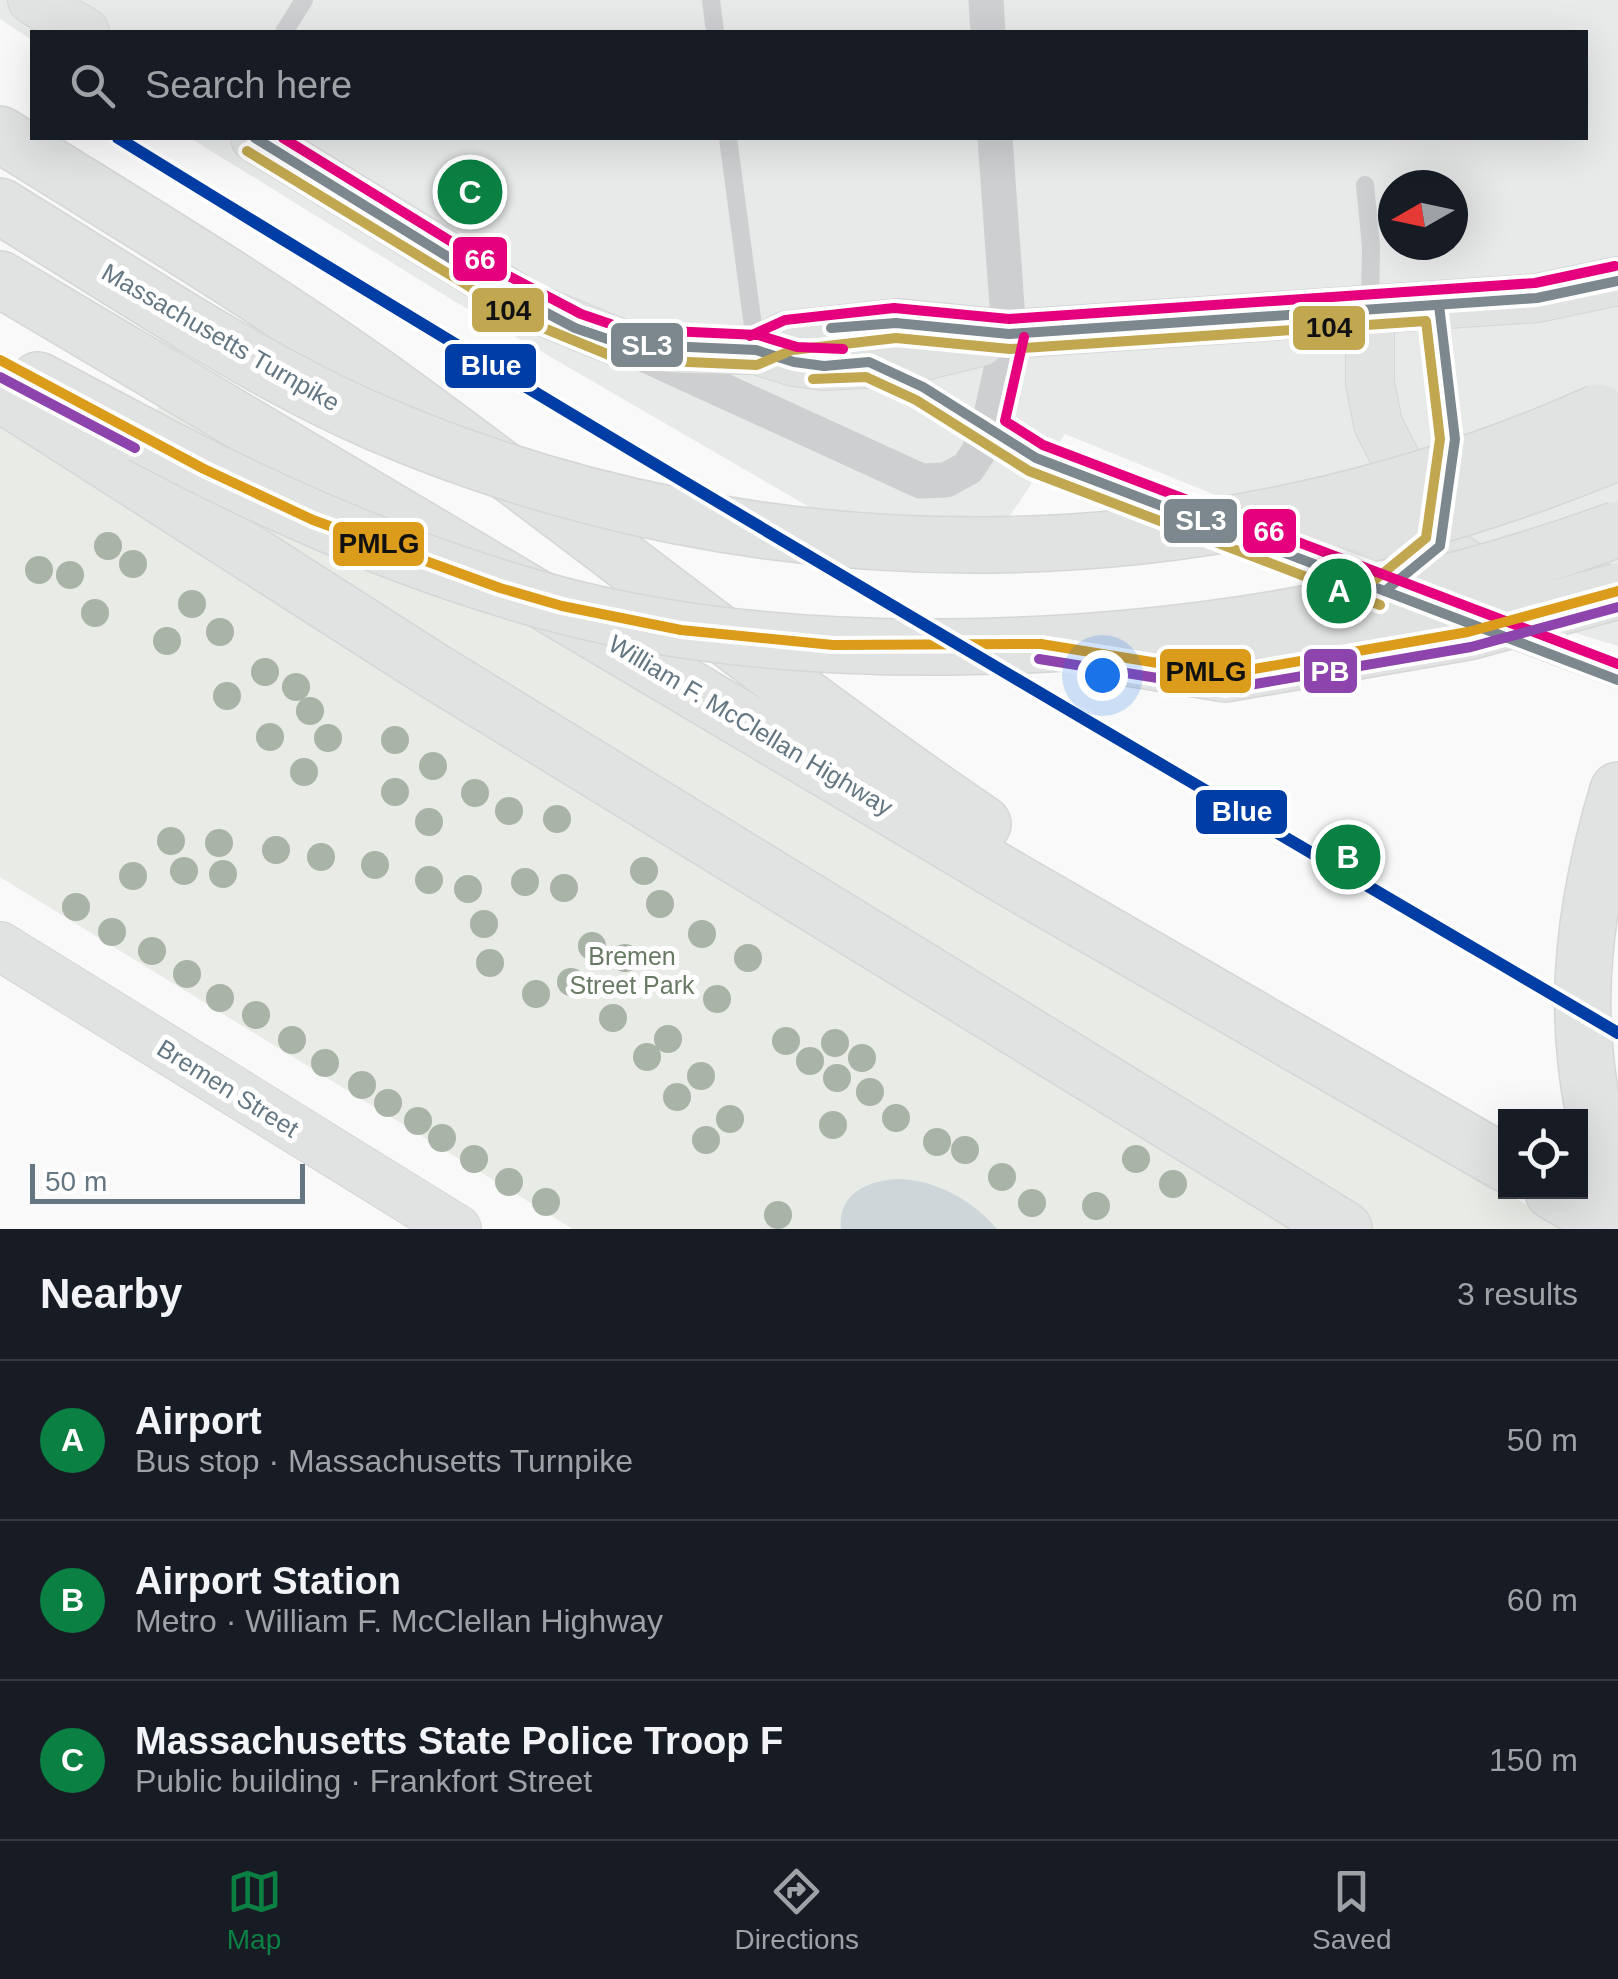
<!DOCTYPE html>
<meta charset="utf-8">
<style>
body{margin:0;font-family:Arial,sans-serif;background:#20242c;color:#f1f3f6}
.controls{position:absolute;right:30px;bottom:30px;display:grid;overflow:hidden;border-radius:0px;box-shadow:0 10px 40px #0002}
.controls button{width:90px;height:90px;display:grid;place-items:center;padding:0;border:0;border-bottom:2px solid #363941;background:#171b24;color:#f1f3f6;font:50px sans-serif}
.compass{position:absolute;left:1378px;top:170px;width:90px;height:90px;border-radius:50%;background:#171b24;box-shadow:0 10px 40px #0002;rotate:261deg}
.scale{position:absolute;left:30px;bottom:25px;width:275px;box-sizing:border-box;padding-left:10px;border:5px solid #657683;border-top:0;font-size:28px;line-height:35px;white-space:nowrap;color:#657683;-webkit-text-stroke:8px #fff;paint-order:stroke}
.you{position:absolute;left:1102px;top:675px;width:35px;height:35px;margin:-25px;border:8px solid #fff;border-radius:50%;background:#1a73e8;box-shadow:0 0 0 15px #1a73e833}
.badge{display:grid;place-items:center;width:65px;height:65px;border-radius:50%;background:#0b8043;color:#fff;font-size:32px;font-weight:700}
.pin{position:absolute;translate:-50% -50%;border:5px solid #fff;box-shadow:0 2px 10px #0006}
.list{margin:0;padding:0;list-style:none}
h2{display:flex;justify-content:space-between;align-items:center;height:130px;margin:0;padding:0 40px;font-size:42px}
h2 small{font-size:32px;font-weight:400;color:#9ea1a6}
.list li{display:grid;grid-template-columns:65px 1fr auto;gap:30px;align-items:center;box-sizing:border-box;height:160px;padding:0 40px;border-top:2px solid #363941}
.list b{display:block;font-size:38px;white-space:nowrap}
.list p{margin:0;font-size:32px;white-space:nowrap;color:#9ea1a6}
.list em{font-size:32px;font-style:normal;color:#9ea1a6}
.icon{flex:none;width:55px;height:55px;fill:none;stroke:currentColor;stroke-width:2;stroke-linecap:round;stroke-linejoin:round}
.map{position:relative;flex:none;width:1618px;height:1229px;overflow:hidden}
.search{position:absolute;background:#171b24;box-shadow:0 10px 40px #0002;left:30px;right:30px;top:30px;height:110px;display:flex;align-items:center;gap:25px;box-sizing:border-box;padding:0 35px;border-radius:0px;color:#9ea1a6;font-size:38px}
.sheet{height:610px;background:#171b24}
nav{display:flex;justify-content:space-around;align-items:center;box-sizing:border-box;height:140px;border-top:2px solid #363941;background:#171b24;font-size:28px;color:#9ea1a6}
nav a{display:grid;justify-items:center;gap:5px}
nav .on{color:#0b8043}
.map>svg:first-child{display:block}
</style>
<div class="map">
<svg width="1618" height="1229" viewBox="0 0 1618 1229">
<rect width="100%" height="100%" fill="#f9f9f9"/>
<path fill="#e8e9e9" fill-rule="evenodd" d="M0 0H1618V646L1491 607 1065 434 1001 529H847L454 301 190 138H1586V32H32V40L0 19ZM1393 185H1453V245H1393Z"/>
<path fill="#e8ebe6" d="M162 402 1568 1229H573L0 877V413L113 483Z"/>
<path fill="#ced6d9" d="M899 1179C938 1181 972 1200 997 1229H841C837 1193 869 1180 899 1179Z"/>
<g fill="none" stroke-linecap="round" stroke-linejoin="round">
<g stroke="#d5d6d7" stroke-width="50">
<g id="secondary">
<path d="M32 0 85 32"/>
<path d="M255 138 532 307 622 344 685 349 756 350 794 362 824 366 899 362 981 342"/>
<path d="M1370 311V383L1378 424 1440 546 1484 576 1505 584"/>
<path d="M756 350 788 335 896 323 1009 334 1537 298 1618 281"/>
<path d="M0 946 457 1229"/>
</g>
</g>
<g stroke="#d5d6d6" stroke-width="58">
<g id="motorway">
<path d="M0 134C126 213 254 289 375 375 580 522 775 682 983 824"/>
<path d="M0 206 190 324"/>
<path d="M0 279 1016 882 1506 1164"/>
<path d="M38 380 142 435"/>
<path d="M0 393 434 671 1344 1229"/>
<path d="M1618 790C1574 936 1568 1057 1618 1202"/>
<path d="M1553 1192 1618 1229"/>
</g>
</g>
<g stroke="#cecfd0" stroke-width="18">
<path d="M711 0 715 32"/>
<path d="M284 32 304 0"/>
<path d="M728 138 756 349"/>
<path d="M1365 185 1371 246 1370 306"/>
<path d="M1439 305 1455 439 1451 463"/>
<path d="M893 374 923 387 1036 458 1178 512"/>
<path d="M1310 563 1370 585"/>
<path d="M1506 638 1618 680"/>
</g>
<g stroke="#cecfd0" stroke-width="35">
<path d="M986 0 988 32"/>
<path d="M639 352 921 481 946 480 968 468 979 451 988 428 1009 334 995 138"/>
</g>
<use href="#secondary" stroke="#e1e2e2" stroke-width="48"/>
<use href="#motorway" stroke="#e1e2e2" stroke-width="55"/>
<g stroke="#d5d6d6" stroke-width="58" stroke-linecap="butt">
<g id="motorway-bridge">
<path d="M190 324C251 360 312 395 377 423 766 590 1214 585 1599 412"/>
<path d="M142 435C275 506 413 566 560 605 686 638 819 648 948 647 1178 645 1402 608 1618 529"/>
<path d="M1291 551C1404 529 1512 496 1618 452"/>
<path d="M1128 658 1225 674 1468 632 1618 591"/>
</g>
</g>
<use href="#motorway-bridge" stroke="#e1e2e2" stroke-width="55"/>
<g stroke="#fff" stroke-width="18">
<g id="bus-1">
<path d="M255 138 492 284 575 328 622 344 756 350 794 362 824 366 869 362 923 387 1036 458 1618 680"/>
<path d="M831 328 896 323 1009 334 1537 298 1618 281"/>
<path d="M1385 591 1440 546 1455 439 1439 305"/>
</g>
</g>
<g stroke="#fff" stroke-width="18">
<g id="bus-2">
<path d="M247 151 524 320 619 359 757 365 792 350 896 338 1010 349 1426 321 1440 439 1426 538 1376 579"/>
<path d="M813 379 866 377 916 400 1029 471 1380 605"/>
</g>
</g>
<g stroke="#fff" stroke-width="18">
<g id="bus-3">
<path d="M283 138 499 271 581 314 625 329 758 335 797 347 843 349"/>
<path d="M750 336 785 320 894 308 1009 319 1535 283 1615 266"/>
<path d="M1024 337 1005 421 1043 445 1618 664"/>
</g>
</g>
<g stroke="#fff" stroke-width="18">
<path id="bus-4" d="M0 360 204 469 313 520 500 588 562 606 681 630 833 645 1041 644 1225 674 1468 632 1618 591"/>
</g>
<g stroke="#fff" stroke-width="18">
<g id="bus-5">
<path d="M0 377 135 448"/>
<path d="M1039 659 1226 689 1471 647 1618 607"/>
</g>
</g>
<use href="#bus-1" stroke="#7c878e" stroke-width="10"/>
<use href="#bus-2" stroke="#c1a74f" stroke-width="10"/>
<use href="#bus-3" stroke="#e5007d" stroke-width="10"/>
<use href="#bus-4" stroke="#da9c1a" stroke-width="10"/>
<use href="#bus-5" stroke="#8e44ad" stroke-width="10"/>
<g stroke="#fff" stroke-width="20">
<path id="metro-1" d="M118 138C613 444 1116 738 1618 1033"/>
</g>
<use href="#metro-1" stroke="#003da5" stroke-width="12"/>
</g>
<g fill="#a9b3a7">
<circle cx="108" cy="546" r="14"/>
<circle cx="133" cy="564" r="14"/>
<circle cx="39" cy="570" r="14"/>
<circle cx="70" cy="575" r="14"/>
<circle cx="192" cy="604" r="14"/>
<circle cx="95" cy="613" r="14"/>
<circle cx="220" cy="632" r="14"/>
<circle cx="167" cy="641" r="14"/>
<circle cx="265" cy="672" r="14"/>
<circle cx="296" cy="687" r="14"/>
<circle cx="227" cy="696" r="14"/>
<circle cx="310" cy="711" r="14"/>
<circle cx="270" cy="737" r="14"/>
<circle cx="328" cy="738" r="14"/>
<circle cx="395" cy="740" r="14"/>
<circle cx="433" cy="766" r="14"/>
<circle cx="304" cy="772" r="14"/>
<circle cx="395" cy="792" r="14"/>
<circle cx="475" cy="793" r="14"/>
<circle cx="509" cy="811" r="14"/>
<circle cx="557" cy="819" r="14"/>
<circle cx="429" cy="822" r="14"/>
<circle cx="171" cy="841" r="14"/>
<circle cx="219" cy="843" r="14"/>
<circle cx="276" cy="850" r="14"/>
<circle cx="321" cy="857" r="14"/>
<circle cx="375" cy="865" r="14"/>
<circle cx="184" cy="871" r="14"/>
<circle cx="644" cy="871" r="14"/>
<circle cx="223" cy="874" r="14"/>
<circle cx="133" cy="876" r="14"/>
<circle cx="429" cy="880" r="14"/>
<circle cx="525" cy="882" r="14"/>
<circle cx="564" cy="888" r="14"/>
<circle cx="468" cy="889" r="14"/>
<circle cx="660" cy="904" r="14"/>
<circle cx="76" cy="907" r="14"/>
<circle cx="484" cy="924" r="14"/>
<circle cx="112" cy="932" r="14"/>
<circle cx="702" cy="934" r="14"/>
<circle cx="592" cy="946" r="14"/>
<circle cx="152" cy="951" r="14"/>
<circle cx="625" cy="958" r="14"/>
<circle cx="748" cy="958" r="14"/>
<circle cx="490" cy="963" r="14"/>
<circle cx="187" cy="974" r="14"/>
<circle cx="571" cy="982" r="14"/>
<circle cx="536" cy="994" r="14"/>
<circle cx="220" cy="998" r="14"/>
<circle cx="717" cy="999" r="14"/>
<circle cx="256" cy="1015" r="14"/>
<circle cx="613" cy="1018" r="14"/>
<circle cx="668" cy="1039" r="14"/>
<circle cx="292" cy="1040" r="14"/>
<circle cx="786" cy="1041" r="14"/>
<circle cx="835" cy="1043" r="14"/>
<circle cx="647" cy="1057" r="14"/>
<circle cx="862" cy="1058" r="14"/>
<circle cx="810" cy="1061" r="14"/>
<circle cx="325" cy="1063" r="14"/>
<circle cx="701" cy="1076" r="14"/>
<circle cx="837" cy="1078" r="14"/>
<circle cx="362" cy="1085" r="14"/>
<circle cx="870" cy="1092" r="14"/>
<circle cx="677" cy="1097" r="14"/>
<circle cx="388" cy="1103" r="14"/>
<circle cx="896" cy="1118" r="14"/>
<circle cx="730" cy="1119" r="14"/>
<circle cx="418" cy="1121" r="14"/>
<circle cx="833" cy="1125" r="14"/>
<circle cx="442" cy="1138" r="14"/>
<circle cx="706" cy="1140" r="14"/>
<circle cx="937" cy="1142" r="14"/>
<circle cx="965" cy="1150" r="14"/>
<circle cx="474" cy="1159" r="14"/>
<circle cx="1136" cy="1159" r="14"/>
<circle cx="1002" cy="1177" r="14"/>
<circle cx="509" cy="1182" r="14"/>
<circle cx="1173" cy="1184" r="14"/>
<circle cx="546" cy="1202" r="14"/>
<circle cx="1032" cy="1203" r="14"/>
<circle cx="1096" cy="1206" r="14"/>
<circle cx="778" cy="1215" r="14"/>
</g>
<g text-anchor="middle" stroke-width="10" stroke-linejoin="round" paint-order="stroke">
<g font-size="25" fill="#657683" stroke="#fff">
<text transform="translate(221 337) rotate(30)" y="9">Massachusetts Turnpike</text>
<text transform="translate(751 725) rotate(31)" y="9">William F. McClellan Highway</text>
<text transform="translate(228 1088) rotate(32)" y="9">Bremen Street</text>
</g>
<g font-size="25" fill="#687a64" stroke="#fff">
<text x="632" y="965">Bremen<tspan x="632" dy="29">Street Park</tspan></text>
</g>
</g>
<g stroke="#fff" stroke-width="4">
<rect x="451" y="235" width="58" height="48" rx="10" fill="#e5007d"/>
<rect x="470" y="286" width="76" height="48" rx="10" fill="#c1a74f"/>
<rect x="1291" y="304" width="76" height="48" rx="10" fill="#c1a74f"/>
<rect x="609" y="321" width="76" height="48" rx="10" fill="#7c878e"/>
<rect x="443" y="342" width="95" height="48" rx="10" fill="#003da5"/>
<rect x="1162" y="497" width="77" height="48" rx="10" fill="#7c878e"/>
<rect x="1241" y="507" width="57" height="48" rx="10" fill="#e5007d"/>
<rect x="331" y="520" width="95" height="48" rx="10" fill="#da9c1a"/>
<rect x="1158" y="647" width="95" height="48" rx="10" fill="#da9c1a"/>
<rect x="1302" y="647" width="57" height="48" rx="10" fill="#8e44ad"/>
<rect x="1194" y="788" width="95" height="48" rx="10" fill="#003da5"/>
</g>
<g font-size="28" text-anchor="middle" font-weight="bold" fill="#fff">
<text x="480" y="269">66</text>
<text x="647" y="355">SL3</text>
<text x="491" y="375">Blue</text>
<text x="1201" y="530">SL3</text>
<text x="1269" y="541">66</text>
<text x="1330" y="681">PB</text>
<text x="1242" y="821">Blue</text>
</g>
<g font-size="28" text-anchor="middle" font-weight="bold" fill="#111">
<text x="508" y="320">104</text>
<text x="1329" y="337">104</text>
<text x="379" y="553">PMLG</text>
<text x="1206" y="681">PMLG</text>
</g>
</svg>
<div class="controls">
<button><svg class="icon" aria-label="locate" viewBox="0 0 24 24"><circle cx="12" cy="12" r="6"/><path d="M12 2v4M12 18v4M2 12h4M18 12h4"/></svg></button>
</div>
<svg class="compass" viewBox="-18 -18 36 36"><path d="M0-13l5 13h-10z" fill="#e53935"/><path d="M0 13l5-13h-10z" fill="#9ea1a6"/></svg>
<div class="scale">50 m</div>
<div class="you"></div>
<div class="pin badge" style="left:1339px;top:591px">A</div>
<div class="pin badge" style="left:1348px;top:857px">B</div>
<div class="pin badge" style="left:470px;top:192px">C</div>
<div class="search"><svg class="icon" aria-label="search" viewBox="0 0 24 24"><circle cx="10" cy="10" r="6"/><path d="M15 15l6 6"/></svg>Search here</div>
</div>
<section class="sheet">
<h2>Nearby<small>3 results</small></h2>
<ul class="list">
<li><span class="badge">A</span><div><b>Airport</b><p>Bus stop · Massachusetts Turnpike</p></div><em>50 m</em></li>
<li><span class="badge">B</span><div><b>Airport Station</b><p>Metro · William F. McClellan Highway</p></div><em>60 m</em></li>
<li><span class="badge">C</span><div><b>Massachusetts State Police Troop F</b><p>Public building · Frankfort Street</p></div><em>150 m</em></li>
</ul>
</section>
<nav>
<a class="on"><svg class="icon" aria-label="map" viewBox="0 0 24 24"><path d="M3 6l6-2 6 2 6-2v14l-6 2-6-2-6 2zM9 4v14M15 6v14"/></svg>Map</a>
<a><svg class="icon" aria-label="directions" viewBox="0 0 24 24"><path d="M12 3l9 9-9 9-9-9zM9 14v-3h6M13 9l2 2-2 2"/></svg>Directions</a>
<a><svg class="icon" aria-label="saved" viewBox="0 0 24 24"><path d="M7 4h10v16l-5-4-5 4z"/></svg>Saved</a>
</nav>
